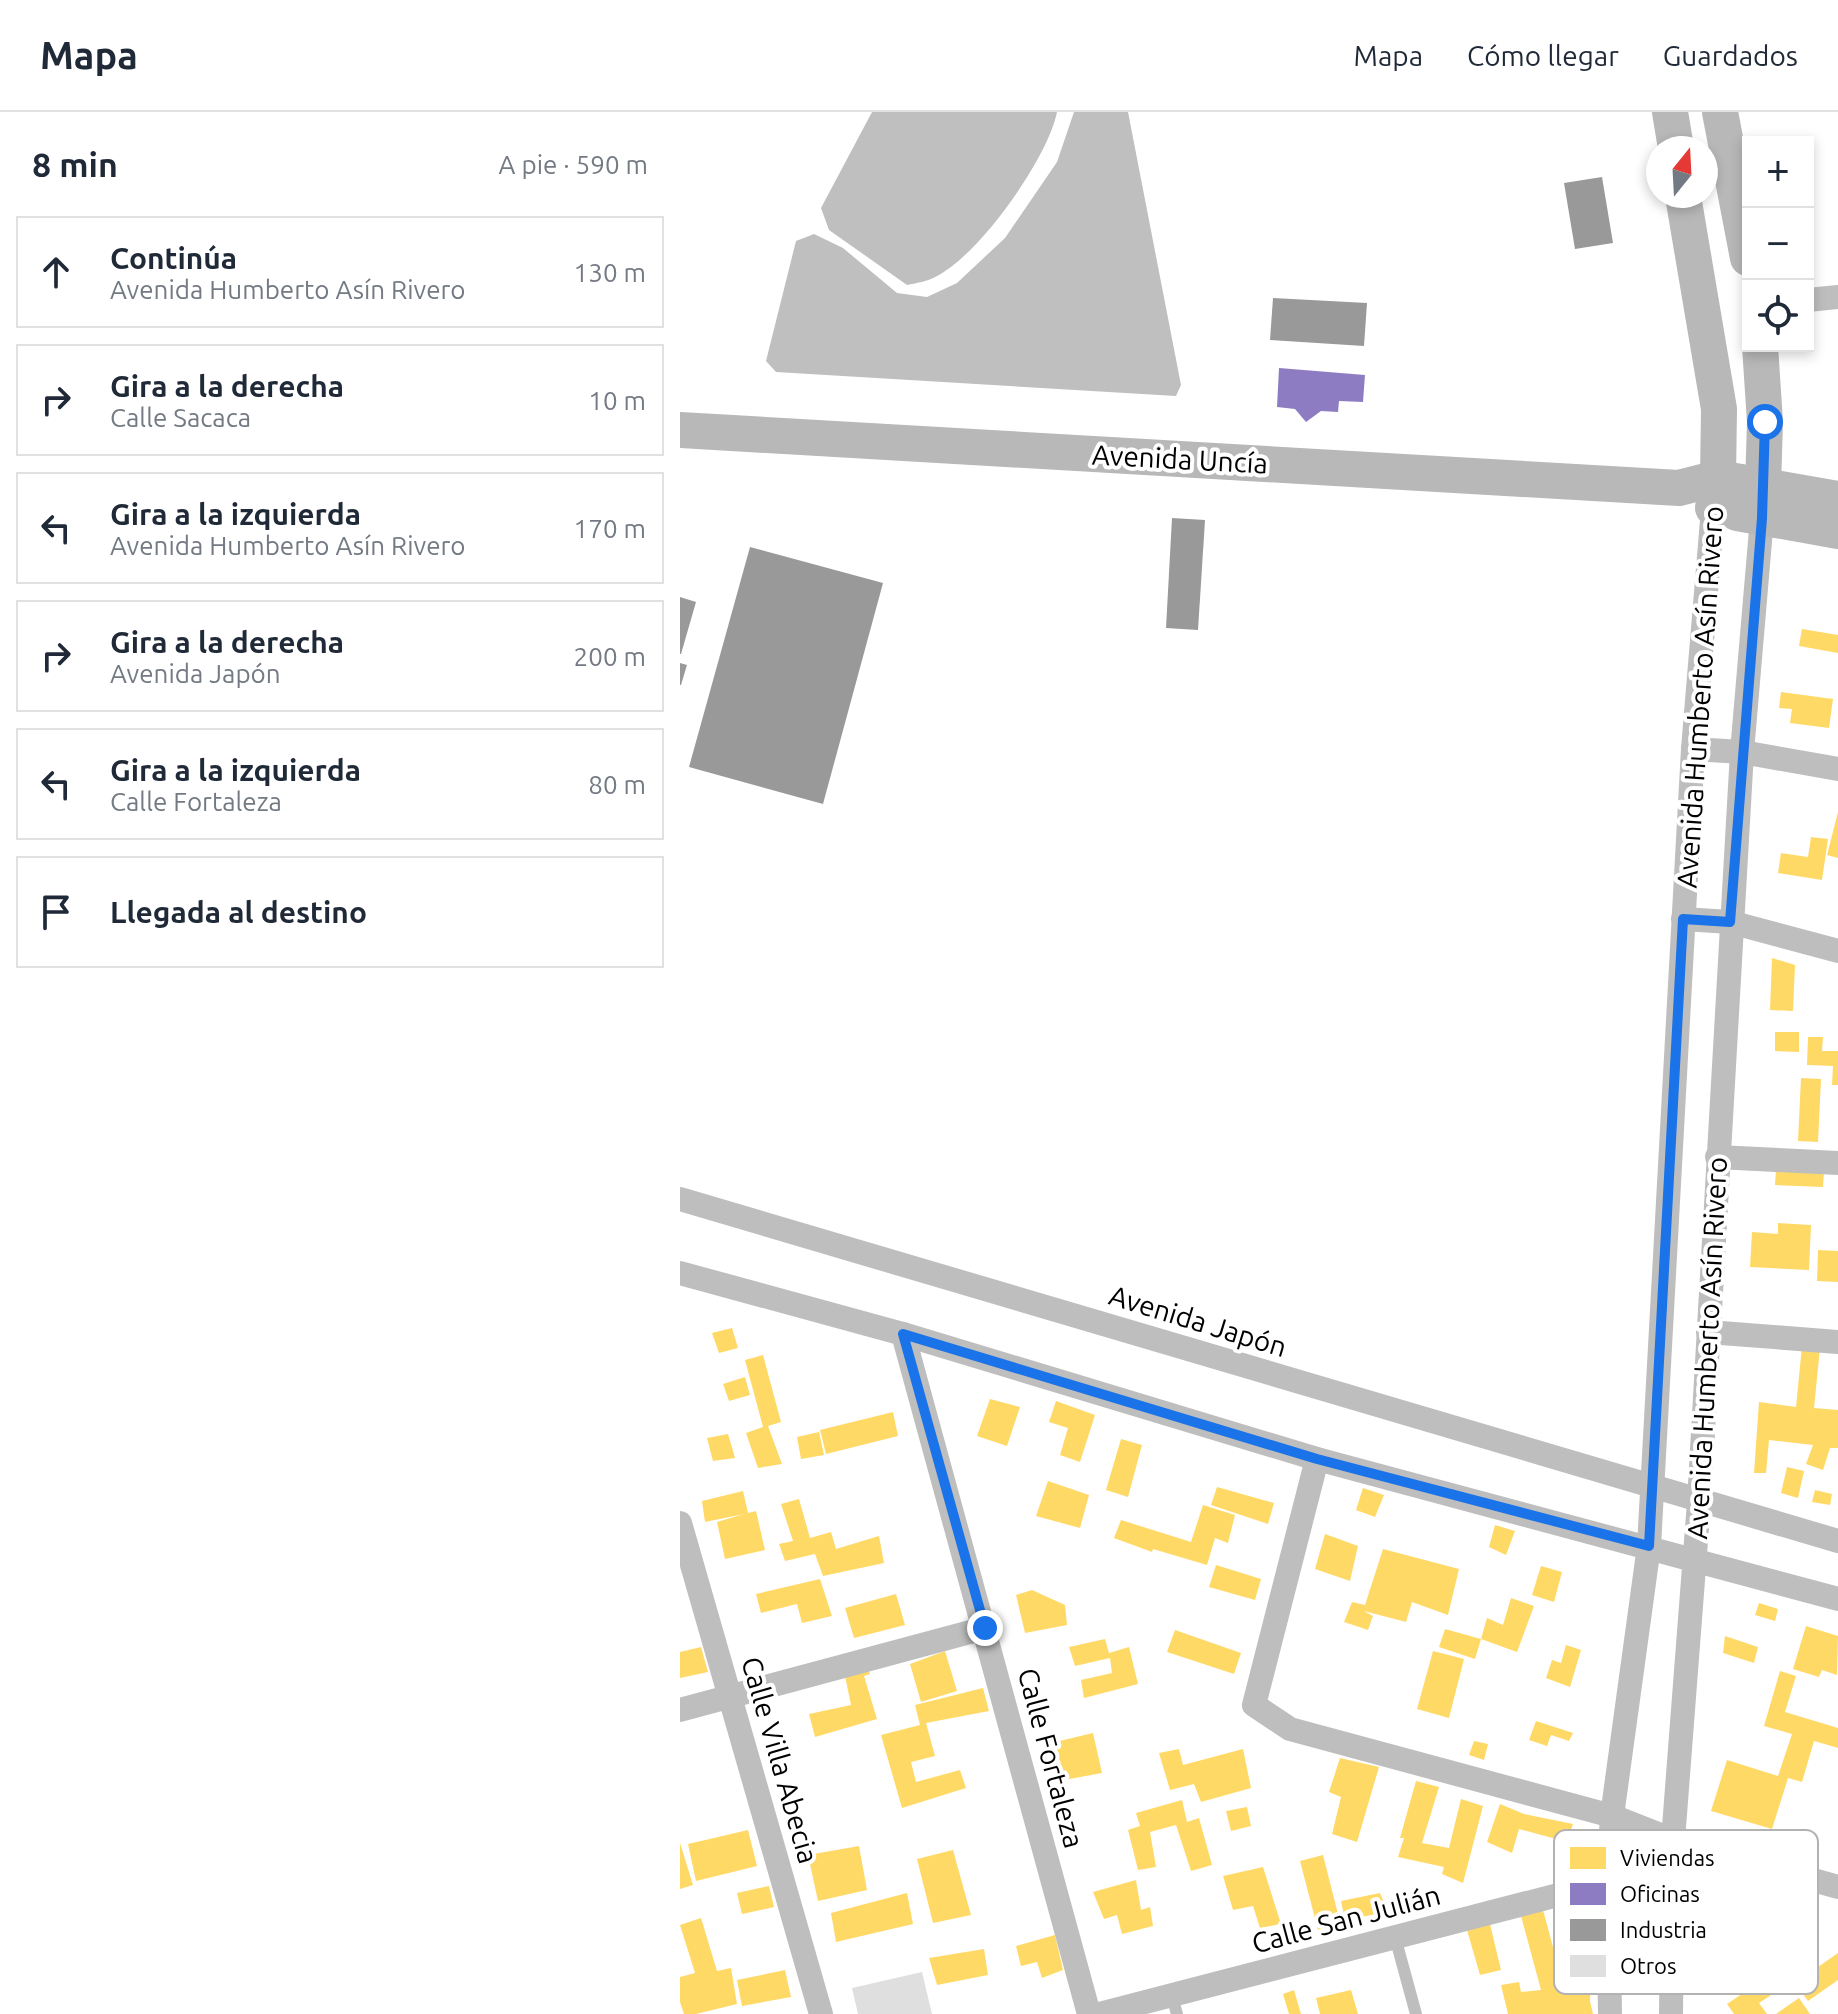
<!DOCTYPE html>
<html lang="es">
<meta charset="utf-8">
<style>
body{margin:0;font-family:Ubuntu,sans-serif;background:#f2f2f3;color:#1f2937}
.controls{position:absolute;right:24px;top:24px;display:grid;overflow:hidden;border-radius:0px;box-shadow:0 4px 12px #0003}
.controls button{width:72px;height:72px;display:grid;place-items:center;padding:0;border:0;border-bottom:2px solid #e0e1e3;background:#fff;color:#1f2937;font:40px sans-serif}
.compass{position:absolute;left:966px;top:24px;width:72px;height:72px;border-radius:50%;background:#fff;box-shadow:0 4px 12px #0003;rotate:18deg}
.stop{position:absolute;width:24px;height:24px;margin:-18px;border:6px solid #1a73e8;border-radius:50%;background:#fff}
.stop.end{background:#1a73e8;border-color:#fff;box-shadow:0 2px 8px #0008}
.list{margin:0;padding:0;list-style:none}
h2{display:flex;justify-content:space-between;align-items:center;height:104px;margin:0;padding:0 32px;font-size:34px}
h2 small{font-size:26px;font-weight:400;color:#747a83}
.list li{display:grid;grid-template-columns:52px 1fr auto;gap:24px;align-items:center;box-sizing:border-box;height:112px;margin:0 16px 16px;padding:0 16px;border:2px solid #e0e1e3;border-radius:0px}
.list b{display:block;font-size:30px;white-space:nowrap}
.list p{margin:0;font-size:26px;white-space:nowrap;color:#747a83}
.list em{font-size:26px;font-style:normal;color:#747a83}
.icon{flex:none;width:44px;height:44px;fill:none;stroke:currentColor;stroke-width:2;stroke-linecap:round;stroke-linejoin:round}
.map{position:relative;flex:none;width:1158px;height:1902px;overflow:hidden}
header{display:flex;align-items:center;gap:48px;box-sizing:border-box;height:112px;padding:0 40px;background:#fff;border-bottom:2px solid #e0e1e3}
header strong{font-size:38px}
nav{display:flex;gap:44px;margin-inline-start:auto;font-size:28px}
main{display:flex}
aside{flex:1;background:#fff}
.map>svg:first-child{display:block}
</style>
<header>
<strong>Mapa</strong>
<nav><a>Mapa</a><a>Cómo llegar</a><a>Guardados</a></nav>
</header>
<main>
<aside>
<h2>8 min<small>A pie · 590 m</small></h2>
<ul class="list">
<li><svg class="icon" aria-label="ahead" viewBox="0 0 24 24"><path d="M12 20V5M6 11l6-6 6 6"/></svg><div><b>Continúa</b><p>Avenida Humberto Asín Rivero</p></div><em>130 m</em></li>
<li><svg class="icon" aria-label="right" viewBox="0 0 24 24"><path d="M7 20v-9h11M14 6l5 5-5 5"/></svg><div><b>Gira a la derecha</b><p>Calle Sacaca</p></div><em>10 m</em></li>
<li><svg class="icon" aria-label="left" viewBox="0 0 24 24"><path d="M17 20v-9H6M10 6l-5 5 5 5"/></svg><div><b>Gira a la izquierda</b><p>Avenida Humberto Asín Rivero</p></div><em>170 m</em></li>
<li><svg class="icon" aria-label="right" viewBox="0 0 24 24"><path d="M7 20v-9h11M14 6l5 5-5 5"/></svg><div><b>Gira a la derecha</b><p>Avenida Japón</p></div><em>200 m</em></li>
<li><svg class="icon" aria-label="left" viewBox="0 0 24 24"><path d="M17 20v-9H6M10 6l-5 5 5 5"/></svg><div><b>Gira a la izquierda</b><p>Calle Fortaleza</p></div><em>80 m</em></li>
<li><svg class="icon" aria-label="arrive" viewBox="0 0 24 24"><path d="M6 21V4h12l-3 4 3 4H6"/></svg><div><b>Llegada al destino</b></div></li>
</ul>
</aside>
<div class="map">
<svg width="1158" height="1902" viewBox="0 0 1158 1902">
<rect width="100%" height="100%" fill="#fff"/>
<g fill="#bfbfbf">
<path d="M192 0H377C368 46 300 142 257 164 249 169 237 171 227 173L149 118 141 96Z"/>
<path d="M394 0H448L501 273 496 284 96 260 86 249 116 129 134 122 163 136 217 181 247 185 277 171 325 126 377 50Z"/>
</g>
<g fill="#ffd966">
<path d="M1122 517 1158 523V541L1119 534Z"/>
<path d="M1101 580 1153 587 1149 616 1110 611 1112 597 1099 596Z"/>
<path d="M1158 700V746L1147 743Z"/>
<path d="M1131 725 1148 727 1142 768 1098 761 1101 741 1128 745Z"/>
<path d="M1092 846 1115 853 1113 899 1090 898Z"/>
<path d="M1095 920H1119V940L1095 939Z"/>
<path d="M1128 925H1143L1142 939H1158V973H1152L1153 954 1127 953Z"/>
<path d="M1121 966 1141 967 1138 1030 1118 1029Z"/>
<path d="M1096 1057 1144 1059 1143 1075 1095 1073Z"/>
<path d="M1098 1111 1131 1113 1129 1158 1070 1155 1072 1120 1098 1122Z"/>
<path d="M1138 1138 1158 1139V1170L1137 1169Z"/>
<path d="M52 1216 58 1236 39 1241 32 1221Z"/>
<path d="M1122 1234 1140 1236 1134 1296 1158 1298V1336H1150L1143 1358 1126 1352 1133 1333 1089 1328 1086 1361H1074L1079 1290 1116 1295Z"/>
<path d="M83 1243 101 1310 88 1314 102 1352 78 1356 66 1321 83 1315 65 1248Z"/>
<path d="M65 1265 70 1283 49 1289 43 1272Z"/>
<path d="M310 1287 340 1295 327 1334 297 1324Z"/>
<path d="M376 1289 415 1303 400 1350 380 1343 388 1316 369 1310Z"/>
<path d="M213 1300 218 1324 146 1342 140 1318Z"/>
<path d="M139 1320 144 1343 121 1347 117 1325Z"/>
<path d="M48 1322 55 1346 33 1349 27 1326Z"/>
<path d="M441 1327 462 1333 448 1385 426 1378Z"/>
<path d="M1107 1355 1124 1359 1118 1386 1101 1381Z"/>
<path d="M368 1369 409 1383 400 1416 356 1404Z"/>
<path d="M537 1375 594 1391 588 1412 531 1393Z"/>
<path d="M683 1376 704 1383 695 1405 676 1398Z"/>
<path d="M1135 1378 1152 1382 1150 1393 1132 1390Z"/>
<path d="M63 1379 68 1401 76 1399 85 1438 45 1447 37 1410 64 1402 25 1410 22 1389Z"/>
<path d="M119 1387 130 1426 151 1420 156 1437 199 1424 204 1451 143 1464 135 1442 105 1449 99 1432 113 1429 101 1392Z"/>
<path d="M523 1393 555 1403 548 1431 535 1426 527 1453 473 1437 472 1440 434 1426 441 1408 511 1430Z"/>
<path d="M815 1413 835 1419 826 1443 809 1435Z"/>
<path d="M645 1422 678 1434 670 1469 635 1457Z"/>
<path d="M703 1437 779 1457 768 1503 732 1490 726 1510 684 1499 693 1504 688 1518 664 1510 672 1490 685 1493Z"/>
<path d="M536 1453 581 1467 575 1488 529 1475Z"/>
<path d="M861 1454 882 1460 874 1490 852 1483Z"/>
<path d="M140 1467 152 1504 122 1511 117 1492 81 1501 76 1482Z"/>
<path d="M352 1478 385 1493 387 1513 345 1521 336 1483Z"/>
<path d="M216 1482 225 1513 174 1526 165 1496Z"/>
<path d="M831 1486 854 1494 837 1540 801 1527 795 1547 759 1535 765 1517 801 1527 807 1506 823 1513Z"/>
<path d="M1079 1491 1098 1497 1095 1509 1075 1503Z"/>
<path d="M1126 1514 1158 1524 1157 1563 1142 1558 1139 1565 1113 1557Z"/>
<path d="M495 1518 561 1541 554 1562 487 1540Z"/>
<path d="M1045 1524 1078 1535 1074 1551 1043 1541Z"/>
<path d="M425 1527 429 1541 449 1535 458 1572 404 1586 401 1568 432 1561 430 1546 395 1554 389 1535Z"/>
<path d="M886 1533 901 1538 890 1575 866 1566 872 1548 881 1551Z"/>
<path d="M21 1535 28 1560 0 1566V1540Z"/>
<path d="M265 1539 277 1579 241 1590 230 1552Z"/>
<path d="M753 1539 784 1547 769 1606 737 1597Z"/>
<path d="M186 1551 190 1562 184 1564 197 1607 135 1625 129 1602 171 1593 164 1559Z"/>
<path d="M1100 1559 1116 1564 1105 1600 1158 1616V1636L1134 1629 1122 1670 1108 1666 1092 1717 1031 1699 1047 1648 1098 1664 1112 1622 1084 1614Z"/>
<path d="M303 1576 309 1599 246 1611 255 1644 231 1650 236 1670 280 1658 286 1676 222 1696 201 1623 240 1613 235 1593Z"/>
<path d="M856 1609 893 1621 889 1629 871 1623 867 1634 849 1628Z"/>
<path d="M413 1621 422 1661 384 1668 380 1648 376 1649 371 1631Z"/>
<path d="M794 1629 808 1632 804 1648 789 1643Z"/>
<path d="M499 1637 503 1653 563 1637 571 1676 521 1690 514 1672 490 1678 479 1641Z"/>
<path d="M660 1646 699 1655 677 1730 652 1722 661 1685 649 1680Z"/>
<path d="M736 1669 759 1675 742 1731 769 1736 781 1687 803 1694 783 1771 762 1762 764 1755 718 1745 724 1726H720Z"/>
<path d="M502 1688 507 1710 519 1706 532 1753 511 1759 496 1713 470 1720 476 1755 458 1758 448 1718 460 1714 456 1701Z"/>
<path d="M820 1692 844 1702 893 1712 887 1730 839 1717 832 1741 807 1730Z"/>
<path d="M567 1695 571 1714 551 1719 546 1699Z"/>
<path d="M68 1718 77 1754 16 1769 8 1732Z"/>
<path d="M0 1731 13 1773 0 1777Z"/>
<path d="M179 1734 187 1778 138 1789 128 1743Z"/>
<path d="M273 1738 291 1803 253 1811 237 1747Z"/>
<path d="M643 1743 660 1810 638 1818 620 1749Z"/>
<path d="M583 1755 601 1812 580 1816 573 1794 553 1798 543 1764Z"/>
<path d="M456 1768 461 1798 470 1795 473 1814 442 1822 437 1803 424 1807 413 1780Z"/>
<path d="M89 1774 94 1795 62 1802 57 1781Z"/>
<path d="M227 1781 233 1812 156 1830 151 1801Z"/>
<path d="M700 1781 708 1800 665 1808 661 1789Z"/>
<path d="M863 1798 883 1872 911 1867 910 1889 913 1902H828L821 1873 839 1870 841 1880 861 1878 841 1804Z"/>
<path d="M21 1806 37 1859 51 1856 57 1892 16 1902H4L0 1890V1865L15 1861 0 1813Z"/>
<path d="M810 1812 821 1858 800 1863 787 1818Z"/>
<path d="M375 1823 383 1858 362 1866 357 1850 341 1854 336 1834Z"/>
<path d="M304 1837 308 1863 257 1873 249 1846Z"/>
<path d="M1158 1841V1868L1128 1889 1115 1871Z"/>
<path d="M105 1858 111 1885 62 1894 57 1868Z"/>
<path d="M1090 1863 1108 1872 1079 1891 1087 1902H1054L1047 1892Z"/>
<path d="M614 1878 621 1902H609L603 1882Z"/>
<path d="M671 1878 678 1902H640L636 1886Z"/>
<path d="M1119 1886 1130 1902H1096Z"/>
</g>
<path fill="#8e7cc3" d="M599 256 685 263 683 290 659 289 658 300 641 299 626 310 615 297 597 295Z"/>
<g fill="#999">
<path d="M922 65 933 131 895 137 884 71Z"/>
<path d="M593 186 687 191 684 234 590 228Z"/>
<path d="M492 406 525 408 518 518 486 516Z"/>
<path d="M70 435 203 471 143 692 9 655Z"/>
<path d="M0 485 16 490 1 542H0Z"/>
<path d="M0 551 7 553 1 573H0Z"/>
</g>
<path fill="#dfdfdf" d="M242 1860 252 1902H178L172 1876Z"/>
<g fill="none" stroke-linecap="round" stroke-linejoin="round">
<g stroke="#bebebe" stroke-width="12">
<path d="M715 1825 736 1902"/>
<path d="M492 1884 497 1902"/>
</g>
<g stroke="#bebebe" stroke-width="24">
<path d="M1128 188 1158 185"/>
<path d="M1013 637 1062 640 1158 657"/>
<path d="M1003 807 1050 810 1158 839"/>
<path d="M1037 1045 1158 1051"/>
<path d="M0 1087 1158 1429"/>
<path d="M0 1161 223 1222 637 1347 1158 1487"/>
<path d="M1028 1220 1158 1230"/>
<path d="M223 1222 409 1902"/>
<path d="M637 1347 574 1593 610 1617 932 1704 993 1728 1158 1775"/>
<path d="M0 1411 141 1902"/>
<path d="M0 1598 305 1516"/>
<path d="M419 1902 928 1770"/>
<path d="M930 1902 928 1770 932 1704 969 1434 1013 637 1033 396"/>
<path d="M991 1902 993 1728 1019 1390 1062 640 1082 406"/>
</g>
<g stroke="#b8b8b8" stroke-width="36">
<path d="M990 0 996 36"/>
<path d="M1040 0 1068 146"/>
<path d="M1003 84 1039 297 1038 366 1033 396"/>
<path d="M1080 234 1085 310 1082 406"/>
<path d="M0 318 999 376 1038 366 1158 387"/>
<path d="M1057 401 1158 419"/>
</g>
</g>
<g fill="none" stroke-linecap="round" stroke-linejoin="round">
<path stroke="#1a73e8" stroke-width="10" d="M305 1516 223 1222 637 1347 969 1434 1003 807 1050 810 1082 406 1085 310"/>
</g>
<g text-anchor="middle" stroke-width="8" stroke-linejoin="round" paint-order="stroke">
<g font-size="28" fill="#000" stroke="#fff">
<text transform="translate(500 347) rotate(3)" y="10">Avenida Uncía</text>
<text transform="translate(1020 585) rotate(-86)" y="10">Avenida Humberto Asín Rivero</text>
<text transform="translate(518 1209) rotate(17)" y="10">Avenida Japón</text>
<text transform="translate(1027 1236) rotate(-87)" y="10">Avenida Humberto Asín Rivero</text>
<text transform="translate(371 1646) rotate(75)" y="10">Calle Fortaleza</text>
<text transform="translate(100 1648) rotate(74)" y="10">Calle Villa Abecia</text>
<text transform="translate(666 1807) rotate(-15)" y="10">Calle San Julián</text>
</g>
</g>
<rect x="874" y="1718" width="264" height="164" rx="12" fill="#fff" stroke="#b2b2b2" stroke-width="2"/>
<rect x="890" y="1735" width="36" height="22" fill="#ffd966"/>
<rect x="890" y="1771" width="36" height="22" fill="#8e7cc3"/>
<rect x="890" y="1807" width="36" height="22" fill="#999"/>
<rect x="890" y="1843" width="36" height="22" fill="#dfdfdf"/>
<g font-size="22" fill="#000">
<text x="940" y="1754">Viviendas</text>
<text x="940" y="1790">Oficinas</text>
<text x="940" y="1826">Industria</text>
<text x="940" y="1862">Otros</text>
</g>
</svg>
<div class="controls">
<button>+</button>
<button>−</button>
<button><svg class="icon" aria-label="locate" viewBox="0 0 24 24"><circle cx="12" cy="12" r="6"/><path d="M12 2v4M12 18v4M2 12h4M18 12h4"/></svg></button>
</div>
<svg class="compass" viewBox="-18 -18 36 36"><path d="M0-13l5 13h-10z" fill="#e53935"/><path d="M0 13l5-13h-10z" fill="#747a83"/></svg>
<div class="stop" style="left:1085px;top:310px"></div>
<div class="stop end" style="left:305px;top:1516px"></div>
</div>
</main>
